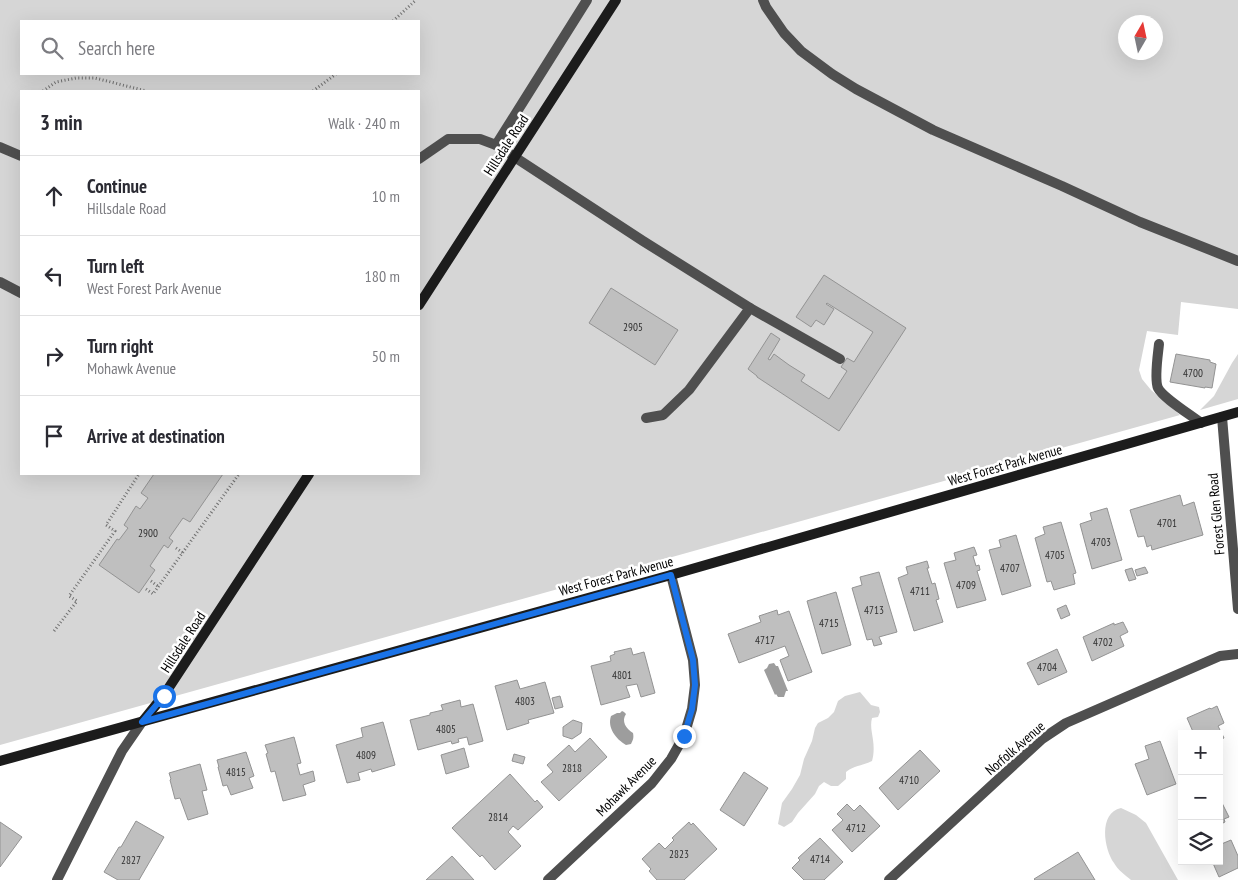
<!DOCTYPE html>
<meta charset="utf-8">
<style>
body{margin:0;font-family:"PT Sans Narrow",sans-serif;background:#f2f2f3;color:#2b2b33}
.controls{position:absolute;right:15px;bottom:15px;display:grid;overflow:hidden;border-radius:0px;box-shadow:0 5px 20px #0002}
.controls button{width:45px;height:45px;display:grid;place-items:center;padding:0;border:0;border-bottom:1px solid #e1e1e2;background:#fff;color:#2b2b33;font:25px sans-serif}
.compass{position:absolute;left:1118px;top:15px;width:45px;height:45px;border-radius:50%;background:#fff;box-shadow:0 5px 20px #0002;rotate:9deg}
.stop{position:absolute;width:15px;height:15px;margin:-11px;border:4px solid #1a73e8;border-radius:50%;background:#fff}
.stop.end{background:#1a73e8;border-color:#fff;box-shadow:0 1px 5px #0008}
.list{margin:0;padding:0;list-style:none}
h2{display:flex;justify-content:space-between;align-items:center;height:65px;margin:0;padding:0 20px;font-size:21px}
h2 small{font-size:16px;font-weight:400;color:#7c7c81}
.list li{display:grid;grid-template-columns:32px 1fr auto;gap:15px;align-items:center;box-sizing:border-box;height:80px;padding:0 20px;border-top:1px solid #e1e1e2}
.list b{display:block;font-size:19px;white-space:nowrap}
.list p{margin:0;font-size:16px;white-space:nowrap;color:#7c7c81}
.list em{font-size:16px;font-style:normal;color:#7c7c81}
.icon{flex:none;width:28px;height:28px;fill:none;stroke:currentColor;stroke-width:2;stroke-linecap:round;stroke-linejoin:round}
.map{position:relative;flex:none;width:1238px;height:880px;overflow:hidden}
.search{position:absolute;background:#fff;box-shadow:0 5px 20px #0002;left:20px;top:20px;width:400px;height:55px;display:flex;align-items:center;gap:12px;box-sizing:border-box;padding:0 18px;border-radius:0px;color:#7c7c81;font-size:19px}
.panel{position:absolute;background:#fff;box-shadow:0 5px 20px #0002;left:20px;top:90px;width:400px;height:385px;border-radius:0px}
.map>svg:first-child{display:block}
</style>
<div class="map">
<svg width="1238" height="880" viewBox="0 0 1238 880">
<rect width="100%" height="100%" fill="#fff"/>
<g fill="#d6d6d6" fill-rule="evenodd">
<path d="M0 0H1238V309L1181 302 1178 335 1147 331 1139 370 1142 379 1151 390 1180 415 0 745ZM21 21H419V74H21ZM1126 22H1156V52H1126ZM21 91H419V474H21Z"/>
<path d="M1238 354V399L1200 410 1214 396 1232 363Z"/>
<path d="M860 692 871 705 879 707 880 712 878 717 872 718C870 726 872 732 873 740 874 747 874 754 872 761 862 766 855 765 846 772V779L838 786H831L824 782 819 786 815 794 798 813 792 822 784 827 778 824 782 803 792 789 800 775 804 759 812 741 815 728 818 723 828 718 834 712 838 701 845 696Z"/>
<path d="M1121 808 1136 815 1146 823 1178 880H1131C1125 875 1118 870 1114 863 1104 849 1098 813 1121 808Z"/>
</g>
<g fill="#9d9d9d">
<path d="M774 663 776 666H778L788 691H786L784 697H778L776 694 775 695 764 670 767 668 769 664Z"/>
<path d="M622 711 624 712 626 714C621 721 626 729 633 733 634 738 633 740 631 744L626 745C616 739 607 728 611 716L617 713H620Z"/>
</g>
<g fill="#bfbfbf" stroke="#939393">
<path d="M824 275 906 328 839 431 757 377V376L748 369 771 333 780 339 768 359 770 360 774 354 789 365 805 375 801 381 829 399 847 371 841 367 847 358 854 362 873 332 827 303 826 304 834 309 824 325 816 320 811 327 796 317Z"/>
<path d="M611 288 678 330 655 365 589 323Z"/>
<path d="M1176 354 1210 360V362L1216 364 1212 388 1205 387V388L1170 382Z"/>
<path d="M154 474H223L190 522 183 518 169 538 173 541 168 548 164 545 150 566 155 570 139 593 99 565 117 539 119 540 128 528 124 525 136 506 140 509 148 498 141 493Z"/>
<path d="M1180 495 1183 506 1194 502 1203 535 1152 550 1151 545 1147 547 1144 536 1138 537 1130 510Z"/>
<path d="M1107 508 1122 560 1092 569 1080 524 1092 520 1090 513Z"/>
<path d="M1061 522 1076 573 1073 574 1075 584 1054 590 1051 581 1047 582 1035 538 1045 534 1043 527Z"/>
<path d="M1016 535 1031 586 1002 595 989 550 1001 547 999 540Z"/>
<path d="M974 547 977 555 973 556 976 566 979 565 980 570 977 571 986 600 957 608 944 563 956 560 954 553Z"/>
<path d="M927 561 929 568H927L932 584 935 583 939 599 936 600 943 622 914 631 898 578 908 574 906 567Z"/>
<path d="M1145 567 1148 573 1137 576 1135 570Z"/>
<path d="M1132 568 1136 579 1129 581 1125 570Z"/>
<path d="M879 572 897 632 879 637 882 644 874 646 872 639 867 640 852 588 862 585 860 577Z"/>
<path d="M836 592 851 645 822 654 807 601Z"/>
<path d="M1066 605 1070 615 1061 619 1057 609Z"/>
<path d="M777 610 778 615 789 611 812 672 788 681 780 660 789 656 785 646 739 663 728 634 761 622 759 616Z"/>
<path d="M1123 622 1128 632 1120 636 1124 646 1092 661 1083 637 1114 623V625Z"/>
<path d="M631 648 633 655 644 652 655 693 641 697 637 684 626 686 630 697 601 705 591 666 611 661 610 656 615 654 614 652Z"/>
<path d="M1057 649 1067 672 1038 685 1027 663Z"/>
<path d="M517 680 520 689 545 682 554 713 528 720 529 723 507 730 495 686Z"/>
<path d="M560 696 563 707 555 709 552 698Z"/>
<path d="M460 700 461 707 473 704 483 741 469 745 467 737 458 739 459 742 452 744 451 741 418 750 410 720 430 715V713L443 710 441 705Z"/>
<path d="M1217 706 1224 723 1218 726 1224 738 1219 740V734H1194L1187 718 1210 708 1211 709Z"/>
<path d="M573 720 582 723 581 733 572 739 563 736V727Z"/>
<path d="M383 722 395 765 372 772 371 769 358 773 360 780 347 783 336 745 363 737 361 728Z"/>
<path d="M294 737 301 763 297 764 300 775 313 771 315 781 303 785 306 795 283 801 275 771 271 772 266 754 268 753 265 745Z"/>
<path d="M590 738 607 757 559 801 541 782 553 772 547 765 569 745 575 752Z"/>
<path d="M1160 741 1176 784 1147 795 1135 764 1149 759 1145 746Z"/>
<path d="M464 748 469 767 446 774 441 755Z"/>
<path d="M920 750 940 771 898 810 879 788Z"/>
<path d="M246 752 254 776 249 778 253 788 231 795 227 785 223 786 218 767H219L217 760Z"/>
<path d="M514 754 525 757 523 764 512 761Z"/>
<path d="M200 764 207 790 202 791 208 814 188 820 180 798 175 799 170 780 171 779 169 773Z"/>
<path d="M744 772 768 788 744 826 720 810Z"/>
<path d="M510 774 535 802 537 800 543 807 518 830 513 826 508 832 521 846 495 870 482 855 480 857 452 828Z"/>
<path d="M1222 803 1229 817 1224 819 1225 822 1219 825V804Z"/>
<path d="M847 804 854 811 860 805 880 826 852 852 832 830 843 820 837 814Z"/>
<path d="M136 821 164 837 139 880H118L104 872 119 847H121Z"/>
<path d="M0 822 22 837 0 867Z"/>
<path d="M689 822 691 825 693 823 717 849 684 880H657L649 871 651 869 642 859 659 843 665 849 674 840 672 838Z"/>
<path d="M820 838 843 862 824 880H804L792 868 800 860 798 858Z"/>
<path d="M1231 840 1238 856V868L1219 877 1212 861H1219V845Z"/>
<path d="M1078 852 1095 880H1035L1034 879Z"/>
<path d="M452 856 474 880H426Z"/>
</g>
<g fill="none" stroke-linecap="round" stroke-linejoin="round">
<g stroke="#717171" stroke-width="3" stroke-dasharray="1 2.5" stroke-linecap="butt">
<path d="M393 21 416 0"/>
<path d="M43 91 56 82 76 78H95L146 91"/>
<path d="M313 91 336 74"/>
<path d="M176 548 183 553"/>
<path d="M151 581 159 587"/>
<path d="M146 589 153 594 239 474"/>
<path d="M54 631 77 601 69 596 115 531 106 525 139 474"/>
</g>
<g stroke="#4f4f4f" stroke-width="10">
<path d="M763 0 766 7 784 33 801 51 832 74 856 89 933 130 1062 186 1140 222 1238 261"/>
<path d="M496 145 587 0"/>
<path d="M0 147 21 156"/>
<path d="M419 159 448 139H480L496 145 643 241 750 308 840 359"/>
<path d="M0 282 21 293"/>
<path d="M1159 344C1158 354 1154 379 1158 388 1163 398 1191 415 1201 423"/>
<path d="M646 418 663 415 689 390 750 308"/>
</g>
<g stroke="#4f4f4f" stroke-width="10">
<path d="M1222 417 1238 609"/>
<path d="M57 880 122 751 142 722"/>
<path d="M548 880 652 783 671 759 684 736 692 709 695 685 693 660 671 575"/>
<path d="M889 880 1042 739 1066 723 1220 656 1238 654"/>
</g>
<g stroke="#1c1c1c" stroke-width="10">
<path d="M419 305 616 0"/>
<path d="M143 721 164 695 309 474"/>
<path d="M0 761 671 575 1238 412"/>
</g>
</g>
<g fill="none" stroke-linecap="round" stroke-linejoin="round">
<path stroke="#1a73e8" stroke-width="6" d="M164 696 142 722 671 575 693 660 695 685 692 709 684 736"/>
</g>
<g text-anchor="middle" stroke-width="5" stroke-linejoin="round" paint-order="stroke">
<g font-size="11" fill="#303030">
<text x="633" y="331">2905</text>
<text x="1193" y="377">4700</text>
<text x="1167" y="527">4701</text>
<text x="148" y="537">2900</text>
<text x="1101" y="546">4703</text>
<text x="1055" y="559">4705</text>
<text x="1010" y="572">4707</text>
<text x="966" y="589">4709</text>
<text x="920" y="595">4711</text>
<text x="874" y="614">4713</text>
<text x="829" y="627">4715</text>
<text x="765" y="644">4717</text>
<text x="1103" y="646">4702</text>
<text x="1047" y="671">4704</text>
<text x="622" y="679">4801</text>
<text x="525" y="705">4803</text>
<text x="446" y="733">4805</text>
<text x="366" y="759">4809</text>
<text x="572" y="772">2818</text>
<text x="236" y="776">4815</text>
<text x="909" y="784">4710</text>
<text x="498" y="821">2814</text>
<text x="856" y="832">4712</text>
<text x="679" y="858">2823</text>
<text x="820" y="863">4714</text>
<text x="131" y="864">2827</text>
</g>
<g font-size="14" fill="#000" stroke="#fff">
<text transform="translate(506 145) rotate(-57)" y="5">Hillsdale Road</text>
<text transform="translate(1005 465) rotate(-16)" y="5">West Forest Park Avenue</text>
<text transform="translate(1216 514) rotate(-95)" y="5">Forest Glen Road</text>
<text transform="translate(616 576) rotate(-15)" y="5">West Forest Park Avenue</text>
<text transform="translate(183 642) rotate(-57)" y="5">Hillsdale Road</text>
<text transform="translate(1015 748) rotate(-41)" y="5">Norfolk Avenue</text>
<text transform="translate(626 786) rotate(-45)" y="5">Mohawk Avenue</text>
</g>
</g>
</svg>
<div class="controls">
<button>+</button>
<button>−</button>
<button><svg class="icon" aria-label="layers" viewBox="0 0 24 24"><path d="M12 4l9 5-9 5-9-5zM3 14l9 5 9-5"/></svg></button>
</div>
<svg class="compass" viewBox="-18 -18 36 36"><path d="M0-13l5 13h-10z" fill="#e53935"/><path d="M0 13l5-13h-10z" fill="#7c7c81"/></svg>
<div class="stop" style="left:164px;top:696px"></div>
<div class="stop end" style="left:684px;top:736px"></div>
<div class="search"><svg class="icon" aria-label="search" viewBox="0 0 24 24"><circle cx="10" cy="10" r="6"/><path d="M15 15l6 6"/></svg>Search here</div>
<section class="panel">
<h2>3 min<small>Walk · 240 m</small></h2>
<ul class="list">
<li><svg class="icon" aria-label="ahead" viewBox="0 0 24 24"><path d="M12 20V5M6 11l6-6 6 6"/></svg><div><b>Continue</b><p>Hillsdale Road</p></div><em>10 m</em></li>
<li><svg class="icon" aria-label="left" viewBox="0 0 24 24"><path d="M17 20v-9H6M10 6l-5 5 5 5"/></svg><div><b>Turn left</b><p>West Forest Park Avenue</p></div><em>180 m</em></li>
<li><svg class="icon" aria-label="right" viewBox="0 0 24 24"><path d="M7 20v-9h11M14 6l5 5-5 5"/></svg><div><b>Turn right</b><p>Mohawk Avenue</p></div><em>50 m</em></li>
<li><svg class="icon" aria-label="arrive" viewBox="0 0 24 24"><path d="M6 21V4h12l-3 4 3 4H6"/></svg><div><b>Arrive at destination</b></div></li>
</ul>
</section>
</div>
